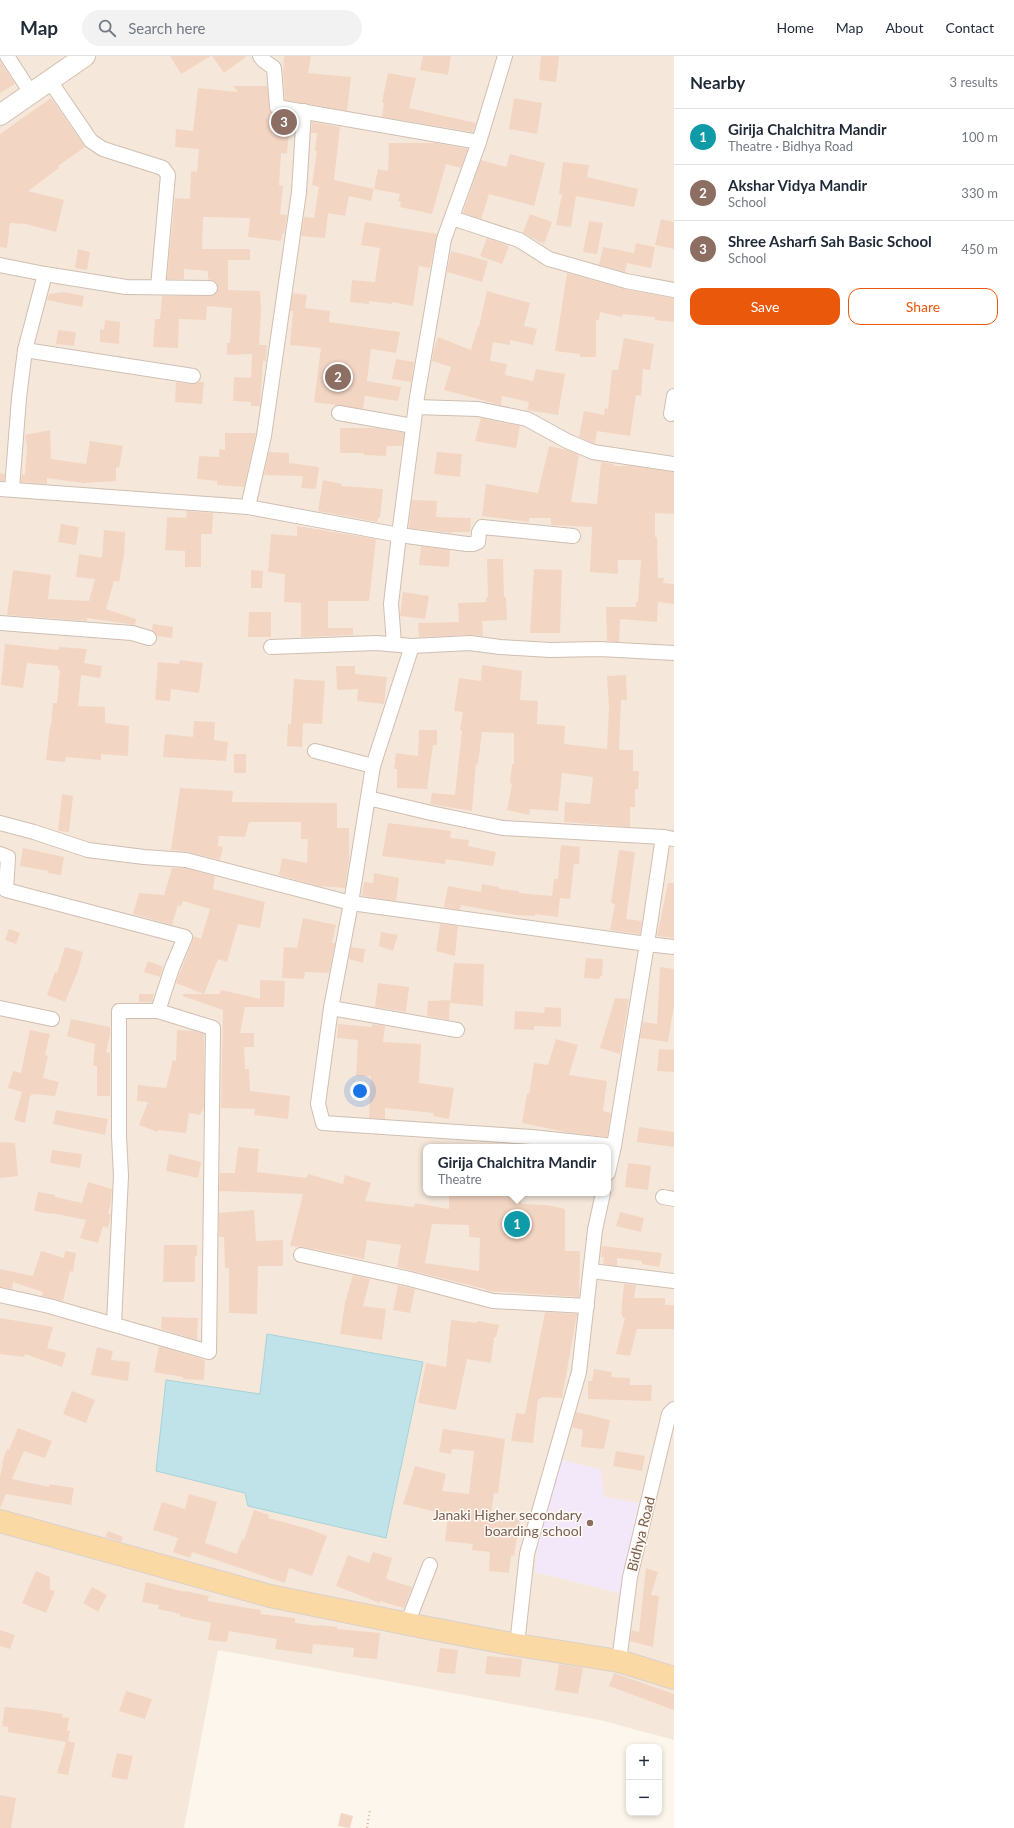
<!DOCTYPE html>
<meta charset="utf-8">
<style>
body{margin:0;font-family:Lato,sans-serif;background:#f2f2f3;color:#1f2937}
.controls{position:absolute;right:12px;bottom:12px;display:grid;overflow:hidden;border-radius:8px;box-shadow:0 2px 6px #0003}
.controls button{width:36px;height:36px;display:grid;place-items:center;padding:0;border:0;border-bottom:1px solid #e0e1e3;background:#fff;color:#1f2937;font:20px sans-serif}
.you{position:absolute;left:360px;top:1035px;width:14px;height:14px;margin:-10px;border:3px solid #fff;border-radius:50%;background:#1a73e8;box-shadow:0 0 0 6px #1a73e833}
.badge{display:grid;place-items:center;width:26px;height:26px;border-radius:50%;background:#ea580c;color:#fff;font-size:13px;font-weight:700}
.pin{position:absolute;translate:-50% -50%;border:2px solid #fff;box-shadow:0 1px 4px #0006}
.popup{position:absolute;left:423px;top:1088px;width:188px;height:52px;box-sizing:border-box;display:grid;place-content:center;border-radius:8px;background:#fff;filter:drop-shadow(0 1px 3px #0005);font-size:13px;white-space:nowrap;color:#747a83}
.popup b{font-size:15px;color:#1f2937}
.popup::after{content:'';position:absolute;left:50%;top:100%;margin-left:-8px;border:8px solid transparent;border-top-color:#fff}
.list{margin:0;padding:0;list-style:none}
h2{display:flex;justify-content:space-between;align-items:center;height:52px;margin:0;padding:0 16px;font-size:17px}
h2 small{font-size:13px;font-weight:400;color:#747a83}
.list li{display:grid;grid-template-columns:26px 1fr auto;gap:12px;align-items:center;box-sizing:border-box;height:56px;padding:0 16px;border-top:1px solid #e0e1e3}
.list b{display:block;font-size:15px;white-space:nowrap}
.list p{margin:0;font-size:13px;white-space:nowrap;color:#747a83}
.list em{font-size:13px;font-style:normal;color:#747a83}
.actions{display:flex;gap:8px;padding:12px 16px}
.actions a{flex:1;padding:9px 0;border:1px solid #ea580c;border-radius:12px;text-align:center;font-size:14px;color:#ea580c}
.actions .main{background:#ea580c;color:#fff}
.icon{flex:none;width:22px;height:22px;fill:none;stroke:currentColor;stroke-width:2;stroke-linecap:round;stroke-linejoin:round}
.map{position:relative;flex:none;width:674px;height:1772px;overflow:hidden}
header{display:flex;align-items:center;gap:24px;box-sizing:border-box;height:56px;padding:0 20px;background:#fff;border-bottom:1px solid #e0e1e3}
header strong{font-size:19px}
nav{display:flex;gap:22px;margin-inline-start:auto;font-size:14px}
.search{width:280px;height:36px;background:#f2f2f3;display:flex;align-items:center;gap:10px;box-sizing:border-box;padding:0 14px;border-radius:22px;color:#747a83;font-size:15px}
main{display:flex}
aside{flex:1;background:#fff}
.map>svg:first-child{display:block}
</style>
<header>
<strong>Map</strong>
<div class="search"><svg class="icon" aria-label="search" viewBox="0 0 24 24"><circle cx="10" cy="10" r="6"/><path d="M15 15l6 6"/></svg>Search here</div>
<nav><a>Home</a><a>Map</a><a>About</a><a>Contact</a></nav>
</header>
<main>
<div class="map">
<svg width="674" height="1772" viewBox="0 0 674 1772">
<rect width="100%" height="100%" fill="#fdf6ec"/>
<path fill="#f5e8da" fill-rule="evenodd" d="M0 0H674V1684L600 1664 218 1594 184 1772H0ZM426 1091H608V1137H426Z"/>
<path fill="#f3e8fa" d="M560 1403 601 1414 604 1441 641 1447 623 1538 535 1516 538 1486Z"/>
<path fill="#bfe3e8" stroke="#a5d3da" d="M267 1278 423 1306 386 1482 248 1450 245 1437 156 1415 166 1324 260 1338Z"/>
<g fill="#f3d5c3" fill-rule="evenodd">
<path d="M170 0H211L181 18Z"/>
<path d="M212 0H247L224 17Z"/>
<path d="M284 0H311L308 17 351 21 347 55 285 44 283 16Z"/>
<path d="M423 0H451L448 19 420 14Z"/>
<path d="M541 0H559L556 26 539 24Z"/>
<path d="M0 5 15 28 0 37Z"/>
<path d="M388 17 416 22 409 52 476 67 473 76 382 61 384 47 382 46Z"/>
<path d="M233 30H267L270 55 276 59 295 63 294 76H289L287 98 281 97 279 129 283 130 280 158 287 159 284 178H282L281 185 248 181 250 162 203 161 202 193H250V204H228V234L260 235 261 253 259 289H267L266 305H263L260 350H251V346L233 345 234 321 251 322 252 298 227 299V287H230L232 252 207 250 206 264 179 263 178 292 153 291 155 263H160L162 240H210L217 236V228L214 225 208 223V215L184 213V223H167L175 142 190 143 191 115 197 116 199 93 175 91 176 73 193 75 198 32 238 36Z"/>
<path d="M51 42 85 91 58 110 59 112 28 135 64 144 56 176 26 168 10 167 7 192 0 191V78Z"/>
<path d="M514 42 542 47 537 78 509 73Z"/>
<path d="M312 66 340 71 334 124 374 133 371 145 349 140 345 160 328 157 325 182 301 180 304 161 314 162 319 131 312 129 317 95H315L317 77H311Z"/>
<path d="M389 87H436L468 93 461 112 446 108 432 158 400 151 401 146 398 145 400 138 374 133 378 113 388 115Z"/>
<path d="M510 98 545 107 534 150 489 138 481 163 463 157 481 104 506 111Z"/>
<path d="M563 106 589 109 587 121 638 133 634 151 576 140 571 171 556 169 562 138H559Z"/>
<path d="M530 158 552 166 544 188 523 177Z"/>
<path d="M661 163 674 166V193L655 189Z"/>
<path d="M589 165 603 167 597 198 583 196Z"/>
<path d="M365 166 437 178 430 212 419 210 413 250 392 246V248L369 245V248L350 246 352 224 375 226 380 192 361 189Z"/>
<path d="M487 182 509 190 502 208 480 200Z"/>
<path d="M636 187 655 191 651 212 627 207 625 216 599 209 603 191 634 197Z"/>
<path d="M78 193 90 196 87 214 75 212Z"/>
<path d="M451 195 488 205 482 226 447 216Z"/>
<path d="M567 217 624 233 674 242V266L655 264V261L623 258 622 261 600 256 599 264H596V301H580V298L555 295Z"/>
<path d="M487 235 530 247 524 270 537 273 533 289 510 284V289L493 286 490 305 507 308 505 319 533 325 536 313 565 318 558 359 527 354 529 346 502 340 501 349 444 334 451 311 432 305 434 293 438 281 471 294 478 270 479 271Z"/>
<path d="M64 236 84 240 82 251 47 244 49 238Z"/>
<path d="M293 237 307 239 305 252 330 255 329 266 400 276 396 297 371 293 367 325 401 331 398 345 365 340 363 353 314 346 321 292 290 289 293 255H290Z"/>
<path d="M105 264 120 266 119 288 100 286V273L104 274Z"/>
<path d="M58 274 76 276 74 290 56 288Z"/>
<path d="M624 282 654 288 650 314 643 313 641 340 636 339 630 380 597 375 595 388 579 381 584 355 604 359 605 352 608 353 612 314H618Z"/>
<path d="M396 303 414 306 411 326 392 323Z"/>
<path d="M176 326 192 328 199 326H204L202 348 175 346Z"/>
<path d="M481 362 520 370 516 392 475 385Z"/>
<path d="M340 372H375L404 377 402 390H387L386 400 364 399V397H340Z"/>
<path d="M50 374 51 403 86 408 90 385 123 390 119 412 116 411V425L83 427 47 422V428L21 426 22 418 25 419 27 391 25 379Z"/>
<path d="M225 377H256L244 431 217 429V425L197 423 199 400 219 401V393L225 394Z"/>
<path d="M549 390 567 394 579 399 571 446 597 448 601 406 614 408V410H632L674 416V458L655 457V481H657L658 522H664L663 527 674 528V548L658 546 657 566 620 563 619 586 607 585 606 551H636V546H638L641 504H618V518L590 516 592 471 551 469V462H529V466L482 460 486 428 538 437Z"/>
<path d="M269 396 289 397V407L319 411 316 433 301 432 303 420 264 419Z"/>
<path d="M437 396 462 398 460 421 434 418Z"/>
<path d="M0 417 5 418 4 425H0Z"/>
<path d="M323 424 342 428 341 430 383 433 380 462 378 461 377 466 318 455Z"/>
<path d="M412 444 437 445 436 461 471 462 470 476H452V477L409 472Z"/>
<path d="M187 455 213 457 212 478H201V511H185V495L165 494 167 461 186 462Z"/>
<path d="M61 468 79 471 76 489 58 486Z"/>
<path d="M297 470 376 483 369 545H328V572H353V579L301 581V547L284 546 285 518 268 516 271 478 297 480Z"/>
<path d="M104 474 125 476 124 499 119 526 114 525 106 553 136 563 135 569 87 562V565L7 559 13 514 51 519 48 543 89 545 95 523 76 521 79 498 102 502Z"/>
<path d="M421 490 450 494 449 511 419 509Z"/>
<path d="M487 503H503L504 541H506L507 564 482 565 483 580 470 579 419 581 418 567 459 566 458 547 486 546V541H488Z"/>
<path d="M534 513 562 514 560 577H530Z"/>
<path d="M251 514 263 515 262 532H251Z"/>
<path d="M403 536 429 540 425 563 400 560Z"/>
<path d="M249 556H271V581H248Z"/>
<path d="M153 568 173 571 172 582 157 580 152 574Z"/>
<path d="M5 588 59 594V591L87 593 84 607 102 610 100 622 81 619 78 650 105 651V667L129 670 128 700 101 698V704L66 701 65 706 46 704 50 670H51L53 647H57L60 614H58V610L27 607 23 632 1 629Z"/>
<path d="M180 604 203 607 199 637 171 633 170 645 155 644 158 606 179 608Z"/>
<path d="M482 609 522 615 520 644 538 645 537 668 565 670 564 688 607 693 609 652 607 620 626 619 627 644H621L619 694H633V715H639L638 733H635V751H630V771L564 766 565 746 590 748 593 721 562 717 558 755 530 753 529 759 507 754 512 728 510 727 512 708H514V677L482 676 478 708 476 707 472 755 430 748 432 737 455 739 462 675 460 674 463 656 454 655 459 622 481 625Z"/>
<path d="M336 610H355V618L387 621 384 648 357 645 358 633 337 634Z"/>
<path d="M294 623 325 625 322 668 303 667 302 691 287 690 288 668H291Z"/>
<path d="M194 665 215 666 214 684 228 686 226 705 163 701 165 678 193 681Z"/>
<path d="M419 674H437V689H433L427 733 397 732V713H394L396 697 418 700Z"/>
<rect x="234" y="698" width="12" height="19"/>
<path d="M180 732 233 735 232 746 337 747V772H349V804L345 832 318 830 279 819 282 802 307 807 308 783H301V766H249L245 781 219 780 218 790 223 791 220 804 188 796 171 794Z"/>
<path d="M62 738 73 740 69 776 58 775Z"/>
<path d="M388 767 451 775 450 782 469 784 468 790 496 796 493 810 446 803 445 808 382 800Z"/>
<path d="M561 789 580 791 579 808H574L570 843 560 842 558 861 535 858V860L516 859 461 849 460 854 444 851 448 830 481 836 482 828 499 831V833L519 835V837L552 840 554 823H558Z"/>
<path d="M23 792 64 801 61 819 48 817 49 815 20 810Z"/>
<path d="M619 794 635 796 626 863 642 865 640 878 610 874 615 848 611 847Z"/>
<path d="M172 812H185L215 820 213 833 265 846 260 872 238 868 227 906 218 903 204 938 176 927 194 880 201 883 210 853 183 845 181 850 178 849 172 869 133 858 139 837 164 839Z"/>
<path d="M374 817 399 822 396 845 362 840 364 826 373 827Z"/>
<path d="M668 827H674V882L657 880Z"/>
<path d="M303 862 336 869 332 887H335L329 917 305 916 304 923 282 922 284 891 297 892Z"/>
<path d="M440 868 458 870 455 900 436 895Z"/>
<path d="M9 873 20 877 16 888 5 884Z"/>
<path d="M381 876 398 879 393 895 379 890Z"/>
<path d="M65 891 83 896 78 915 65 946 47 939 55 916 57 917Z"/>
<path d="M351 891 365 893 363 907 349 903Z"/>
<path d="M586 902 603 903 602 920H600L599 923 584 922Z"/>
<path d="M148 905 163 911 160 921 144 916Z"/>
<path d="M454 907 484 908 483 950 450 947Z"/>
<path d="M660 911 674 913V949L668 986 640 982 643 966 657 968Z"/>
<path d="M260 924 285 925 284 951H245L240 977H254V991H244L245 1013H249L250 1035 290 1040 288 1063 254 1059 255 1053 221 1052 223 954 183 940V938H220L221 934 260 943Z"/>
<path d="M378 927 409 931 406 956 375 951Z"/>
<path d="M139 938H154L152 946H139Z"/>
<path d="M615 942 629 943 620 998 600 992Z"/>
<path d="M450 944 449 964 427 960 428 945Z"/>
<path d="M545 951 561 952V971L534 970V974L514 973 515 955 544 957Z"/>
<path d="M71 963 110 971V979L106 996 110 997V1040H97V1010H93L95 988 67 980Z"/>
<path d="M338 968 372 971V968L385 970 383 986 421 988 419 1027 454 1032 449 1063 433 1060 434 1057 385 1052V1063L369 1062 371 1020H356L358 984 337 982Z"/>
<path d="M30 974 50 978 45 999 48 1000 43 1022 59 1026 55 1040 33 1038 30 1040 25 1067 14 1064 22 1036 8 1032 13 1015 21 1017Z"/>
<path d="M177 974 194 975 204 978V1051L200 1059 189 1057 186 1077 158 1074V1076L139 1069 148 1046 137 1045 138 1029 166 1032 173 1004 176 1005Z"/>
<path d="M556 983 578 989 569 1019 607 1025 603 1055 611 1057 607 1081 570 1077 522 1067 527 1038H529L534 1007 548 1009Z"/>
<path d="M659 993 674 994V1016L657 1015Z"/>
<path d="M56 1054 108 1063 105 1079 53 1068Z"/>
<path d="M639 1071 674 1076V1091L637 1086Z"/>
<path d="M0 1086 15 1087 18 1120 0 1122Z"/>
<path d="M238 1091 259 1093 257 1116 307 1122 308 1118 343 1128 345 1119 371 1127 365 1145 414 1151 415 1147 449 1153V1137H521V1148L547 1149 565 1153V1195H580L579 1241 489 1235 485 1233 397 1211 401 1189 367 1184 364 1203 303 1191 290 1190 303 1138 219 1135 220 1117H235ZM432 1168 469 1169V1181L480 1182 479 1215 425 1207Z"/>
<path d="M52 1094 82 1098 80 1112 50 1107Z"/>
<path d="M169 1098 201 1106 198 1122 166 1115Z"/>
<path d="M628 1107 651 1110 648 1134 625 1131Z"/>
<path d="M88 1126 112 1133 111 1146 108 1158H111L110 1163 108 1172 103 1170 98 1187 80 1182 86 1164 52 1157V1158L34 1155 38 1136 55 1139V1141L82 1147Z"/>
<path d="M254 1154 256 1185 283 1184V1210H258L257 1258 229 1257V1212H225L224 1181H219V1157Z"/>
<path d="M620 1156 644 1162 641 1176 616 1170Z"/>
<path d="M164 1189H197V1200H195V1226H163Z"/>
<path d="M602 1190 662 1197 659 1211 642 1208V1205L617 1202V1210L603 1208 604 1201H601Z"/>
<path d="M41 1195 64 1202 65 1195 76 1197 73 1216 70 1215 63 1245 42 1240 43 1236 13 1226 12 1233 0 1231V1213L33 1220Z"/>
<path d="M353 1219 370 1223 363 1250 386 1253 382 1284 340 1278 345 1247Z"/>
<path d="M624 1228 636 1229 634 1242H665V1249H674V1273H637L630 1300 616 1298 625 1262H622L623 1259H621Z"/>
<path d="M398 1229 415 1233 410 1257 393 1254Z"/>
<path d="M545 1256 577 1258 562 1342 542 1341 541 1343H538L533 1387 511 1385 516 1357 525 1358Z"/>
<path d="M162 1261 198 1262 197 1284 161 1273Z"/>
<path d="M0 1262 53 1271 47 1292 66 1297 62 1311 25 1298 24 1301 0 1298Z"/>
<path d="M451 1264 477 1267V1265L499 1269 496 1281H494L491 1307 467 1303 456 1354 418 1347 426 1307 446 1311Z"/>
<path d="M159 1290 205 1304 204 1324 183 1323V1321L154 1316Z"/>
<path d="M97 1291 113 1295 111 1304 130 1306 128 1325 91 1319Z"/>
<path d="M594 1313 612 1316 611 1321 630 1322V1329H652L651 1345 588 1343V1325H592Z"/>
<path d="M72 1335 95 1344 86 1367 63 1358Z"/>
<path d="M576 1356 610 1364 604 1393 581 1391 583 1374 572 1371Z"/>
<path d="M18 1372 52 1385 45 1402 24 1395 12 1423 49 1431V1428L74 1432 71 1449 6 1438 0 1452V1420L3 1408 2 1407 7 1393 9 1394Z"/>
<path d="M443 1373 505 1383 498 1437H494L491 1459 520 1463 514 1500 511 1499 509 1517 489 1515 490 1496 472 1494 473 1488 445 1485 448 1459 403 1448 415 1410 446 1418 442 1435 469 1438 474 1395 452 1393 451 1398 439 1396Z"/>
<path d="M616 1395 645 1400 642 1415 613 1410Z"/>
<path d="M189 1438 217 1446 205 1487 237 1498 242 1483 244 1484 254 1454 269 1459 268 1462 309 1473 327 1480 312 1520 289 1512 285 1527 192 1496 190 1502 173 1496 178 1482 153 1474 162 1446 185 1453Z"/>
<path d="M108 1475 123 1481 121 1486 105 1481Z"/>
<path d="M373 1496 392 1502 386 1523 412 1531 404 1552 380 1545V1547L336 1530 348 1499 369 1507Z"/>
<path d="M646 1512 658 1516 651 1539 659 1540 653 1591 630 1585 632 1574 639 1576Z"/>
<path d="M36 1515 50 1521V1534L55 1535 46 1557 22 1547Z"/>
<path d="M146 1526 185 1536V1535L209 1540 207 1545 261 1554 260 1558 295 1562V1567L319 1570V1569L337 1571V1573L380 1577 377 1603 353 1601 354 1592 313 1588 312 1598 275 1593 277 1583 229 1575 227 1586 208 1584 211 1567 180 1560V1558L158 1553 159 1549 142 1546Z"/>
<path d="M92 1531 107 1539 98 1556 83 1547Z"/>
<path d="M0 1574 15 1579 10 1593 0 1590Z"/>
<path d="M440 1592 458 1594 455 1618 437 1616Z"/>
<path d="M487 1600 522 1603 520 1621 485 1618Z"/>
<path d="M559 1608 583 1612 578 1638 555 1634Z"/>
<path d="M614 1617 674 1638V1654L609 1630Z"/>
<path d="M126 1635 152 1643 145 1663 119 1655Z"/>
<path d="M5 1651 37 1654 63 1658 62 1661 69 1662 67 1675H70L68 1685 75 1687 68 1719 57 1717 66 1686 8 1676V1671L2 1670Z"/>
<path d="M117 1697 133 1700 127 1724 111 1721Z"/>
<path d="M0 1739 16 1742 11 1772H0Z"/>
<path d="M341 1757 353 1760 350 1772 338 1770Z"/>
</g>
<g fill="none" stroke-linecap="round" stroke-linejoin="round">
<g stroke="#d1beb0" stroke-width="16">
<g id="street">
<path d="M7 0 31 37"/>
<path d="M260 0 263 4 274 12 277 51 479 86"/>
<path d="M50 25 91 85 103 93 163 112 168 119 158 231"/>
<path d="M452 162 519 184 549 203 626 225 674 234"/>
<path d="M0 209 45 218 25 294 19 342 12 433"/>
<path d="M45 218 126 231 210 232"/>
<path d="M25 294 193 320"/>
<path d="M416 351 478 353 527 363 567 385 593 396 674 408"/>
<path d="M339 357 413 370"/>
<path d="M671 358 674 340"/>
<path d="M0 433 248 451 399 479 467 488H473L478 486 479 476 482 471 573 480"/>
<path d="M248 451 264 380 299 136 304 55"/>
<path d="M0 567 132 577 149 582"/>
<path d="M394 588 391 548 399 479 417 341 444 183 479 86 505 0"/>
<path d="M412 590 373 710 351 847 331 952 318 1048 323 1067 532 1081 614 1090"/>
<path d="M271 591 376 587 412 590 470 587 500 591 550 594 600 593 674 597"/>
<path d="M315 695 373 710"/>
<path d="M368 742 431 757 503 772 663 781 674 783"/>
<path d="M0 767 34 776 88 794 144 801 186 804 351 847 647 888 614 1090 608 1117"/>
<path d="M663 781 647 888 674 891"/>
<path d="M0 798 8 801 6 834 185 881 172 912 158 955H119V1080L121 1120 114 1268"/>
<path d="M0 952 52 963"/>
<path d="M331 952 457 974"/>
<path d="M663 1141 674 1143"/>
<path d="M301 1199 410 1223 493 1245 587 1250"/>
<path d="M591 1215 674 1225"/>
<path d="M0 1239 49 1250 209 1296 213 972 158 955"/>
<path d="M407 1568 430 1509"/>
<path d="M517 1589 527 1498 579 1316 595 1174 603 1137"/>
<path d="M619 1605 630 1521 669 1358 674 1353"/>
</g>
</g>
<g stroke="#d6c0b0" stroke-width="22">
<path id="secondary" d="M0 59 85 0"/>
</g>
<g stroke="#dad1cd" stroke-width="24">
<path id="primary" d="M0 1465 270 1540 428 1572 517 1589 619 1605 674 1622"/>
</g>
<path stroke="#d9b8a5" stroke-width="2.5" stroke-dasharray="1 3" stroke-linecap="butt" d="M367 1772 370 1754"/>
<use href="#street" stroke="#fff" stroke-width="14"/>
<use href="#secondary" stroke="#fff" stroke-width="20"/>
<use href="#primary" stroke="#fbd9a5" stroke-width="22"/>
</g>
<circle fill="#8d6e63" stroke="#fffaf3" stroke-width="1.5" cx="590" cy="1467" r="4"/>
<g text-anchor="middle" stroke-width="3" stroke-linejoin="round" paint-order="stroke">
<g font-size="14" fill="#785e54" stroke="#fffaf3" text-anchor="end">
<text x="582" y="1464">Janaki Higher secondary<tspan x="582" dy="16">boarding school</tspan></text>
</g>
<g font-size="14" fill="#7a5c4d" stroke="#fffaf3">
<text transform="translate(641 1478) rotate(-76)" y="5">Bidhya Road</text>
</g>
</g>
</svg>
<div class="controls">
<button>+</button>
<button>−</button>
</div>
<div class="you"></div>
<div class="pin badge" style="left:517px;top:1168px;background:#0f9aa8">1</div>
<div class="popup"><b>Girija Chalchitra Mandir</b>Theatre</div>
<div class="pin badge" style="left:338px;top:321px;background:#8d6e63">2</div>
<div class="pin badge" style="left:284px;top:66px;background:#8d6e63">3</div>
</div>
<aside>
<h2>Nearby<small>3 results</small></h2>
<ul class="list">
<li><span class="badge" style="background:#0f9aa8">1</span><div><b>Girija Chalchitra Mandir</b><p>Theatre · Bidhya Road</p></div><em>100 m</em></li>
<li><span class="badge" style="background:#8d6e63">2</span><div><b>Akshar Vidya Mandir</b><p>School</p></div><em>330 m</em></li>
<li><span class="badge" style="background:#8d6e63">3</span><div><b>Shree Asharfi Sah Basic School</b><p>School</p></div><em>450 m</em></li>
</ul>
<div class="actions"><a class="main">Save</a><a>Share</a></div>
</aside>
</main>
